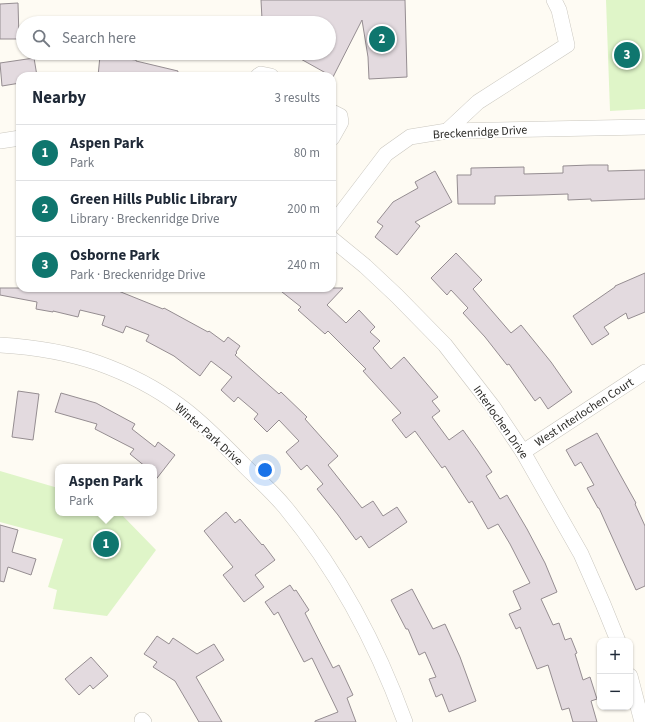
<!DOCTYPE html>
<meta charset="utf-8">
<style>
body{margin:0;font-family:"Source Sans 3",sans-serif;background:#f6f6f7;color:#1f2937}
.controls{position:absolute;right:12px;bottom:12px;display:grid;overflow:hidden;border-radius:8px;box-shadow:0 1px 3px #0004}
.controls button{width:36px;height:36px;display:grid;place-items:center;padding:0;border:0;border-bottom:1px solid #e0e1e3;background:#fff;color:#1f2937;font:20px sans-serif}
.you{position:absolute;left:265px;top:470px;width:14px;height:14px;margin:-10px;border:3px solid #fff;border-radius:50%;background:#1a73e8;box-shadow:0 0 0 6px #1a73e833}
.badge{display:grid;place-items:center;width:26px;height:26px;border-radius:50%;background:#0f766e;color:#fff;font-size:13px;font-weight:700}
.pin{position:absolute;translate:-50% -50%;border:2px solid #fff;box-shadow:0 1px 4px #0006}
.popup{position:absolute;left:55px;top:464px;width:102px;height:52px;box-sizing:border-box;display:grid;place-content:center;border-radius:8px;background:#fff;filter:drop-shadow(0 1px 3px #0005);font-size:13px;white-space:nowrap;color:#747a83}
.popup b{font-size:15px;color:#1f2937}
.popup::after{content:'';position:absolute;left:50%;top:100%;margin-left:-8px;border:8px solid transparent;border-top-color:#fff}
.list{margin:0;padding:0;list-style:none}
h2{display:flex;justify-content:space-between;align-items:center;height:52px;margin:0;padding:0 16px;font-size:17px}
h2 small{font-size:13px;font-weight:400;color:#747a83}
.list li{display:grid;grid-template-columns:26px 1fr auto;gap:12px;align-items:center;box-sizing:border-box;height:56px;padding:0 16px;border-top:1px solid #e0e1e3}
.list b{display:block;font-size:15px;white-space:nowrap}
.list p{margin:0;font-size:13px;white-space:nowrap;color:#747a83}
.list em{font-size:13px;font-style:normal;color:#747a83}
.icon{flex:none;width:22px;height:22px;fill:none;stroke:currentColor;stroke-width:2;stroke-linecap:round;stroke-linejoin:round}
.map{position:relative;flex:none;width:645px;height:722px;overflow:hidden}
.search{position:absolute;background:#fff;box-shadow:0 1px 3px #0004;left:16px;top:16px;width:320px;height:44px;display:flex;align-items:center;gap:10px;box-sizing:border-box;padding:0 14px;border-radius:22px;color:#747a83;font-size:15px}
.panel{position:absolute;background:#fff;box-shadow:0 1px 3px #0004;left:16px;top:72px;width:320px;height:220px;border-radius:12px}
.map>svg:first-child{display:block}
</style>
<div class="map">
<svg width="645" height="722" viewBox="0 0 645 722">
<rect width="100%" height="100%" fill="#fefbf3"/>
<g fill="#dff5c8">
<path d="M606 0H645V109L610 111Z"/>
<path d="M0 471 58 488V513H120L156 550 107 616 53 609 57 590 48 587 63 539 0 522Z"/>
</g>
<g fill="#e3dadf" stroke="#958d91">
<path d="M261 0H405L407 77 369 79 368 57 362 20 333 77 290 53H329V23H284V19H262Z"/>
<path d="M18 3 19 39H0V4Z"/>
<path d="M100 56 136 60V61L178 71 177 76H98Z"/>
<path d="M34 58 37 76H20V83L2 86 0 63Z"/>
<path d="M590 165H608V171L645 170V199L591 201V199L568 200V194L539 195 495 196V204H458L457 175H471V168L524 167V174L563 173V166Z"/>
<path d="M435 171 452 202 415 222 420 226 397 255 375 237 383 226 377 222 393 202 418 188 415 182Z"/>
<path d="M456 253 482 280 473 289 511 333 521 325 551 362 572 392 548 409 540 397 535 401 509 364 507 365 485 337 463 313 468 308 451 290 447 295 431 278Z"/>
<path d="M645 273V312L628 319 626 313 604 327 609 334 592 345 573 316 615 287V286Z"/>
<path d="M0 288H111L163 309 164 308 208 332 209 331 224 342 228 337 240 346 236 352 237 353 235 355 279 394 281 392 307 417 305 419 338 456 328 465 362 508 373 501 383 516 397 507 407 522 369 548 361 536 356 540 338 515 317 489 323 484 307 465 301 470 286 452 299 441 279 420 267 432 254 419 258 414 238 397 234 402 221 390 232 377 211 361 200 376 174 356 146 341 149 335 126 326 123 333 102 325 105 316 80 310 78 317 53 311V312L36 309 37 302 0 295Z"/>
<path d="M277 288H343L327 305 346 323 359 310 375 327 370 332 380 341 373 348 391 369 404 357 438 397 432 401 440 411 432 417 449 440 463 430 478 451 492 472 486 476 500 499 507 495 527 529 545 563 557 592 541 599 553 625 559 623 565 640 571 638 577 653 575 654 583 680 590 677 597 699 591 701 597 722H573L569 708 562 710 548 665 537 669 520 627 516 629 509 614 521 609 513 591 530 583 510 544 498 524 488 529 472 501 469 503 445 466 442 468 415 431 406 438 392 420 401 413 363 371 366 369 328 331 325 334 298 310 301 307Z"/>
<path d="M18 391 39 394 33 440 12 437Z"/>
<path d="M61 393 96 403 135 424 132 429 155 447 158 442 175 455 154 482V467H146L130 454 134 449 95 429 97 424 55 412Z"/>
<path d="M597 433 636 503 635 504 645 526V586L636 590 599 508H598L587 488 594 485 581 462 575 466 566 450Z"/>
<path d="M226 512 235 523 240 519 262 545 263 544 275 560 255 575 264 587 244 602 223 575 233 567 204 531Z"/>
<path d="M0 525 18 530 12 552 36 559 31 575 8 567 4 582 0 581Z"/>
<path d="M290 585 294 591 296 590 309 610 305 613 333 668 339 665 353 695 347 698 356 722H315V721L338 712 312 658 304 662 278 612 274 615 265 602Z"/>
<path d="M412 589 433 629 445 624 460 657 476 701 449 712 442 694 436 697 429 679 436 677 425 652 419 655 408 629H406L391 600Z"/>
<path d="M157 636 169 644 173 638 197 654 214 644 224 660 196 677 222 722H199L175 681 153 667 157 662 144 654Z"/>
<path d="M91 657 108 676 93 689 90 685 79 695 65 679Z"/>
</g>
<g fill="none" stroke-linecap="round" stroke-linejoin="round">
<g stroke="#cac7bf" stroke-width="16">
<g id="minor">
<path d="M258 76 261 74 271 76"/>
<path d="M332 112 340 116 341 122 332 138"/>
<path d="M447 131 478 102 567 45 559 10 554 0"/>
<path d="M0 141 20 138"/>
<path d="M332 225 386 154 410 137 447 131 645 127"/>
<path d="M332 239 365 266 397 296 445 345 493 407 523 452 581 554 603 604 618 641"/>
<path d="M0 345C33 347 66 352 98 363 126 373 156 388 180 406 201 421 220 441 238 459 253 475 271 490 285 507 337 570 377 645 405 722"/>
<path d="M523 452 645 372"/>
<path d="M630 676 642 722"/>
<path d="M142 720 144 722"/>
</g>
</g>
<use href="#minor" stroke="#fff" stroke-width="15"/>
</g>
<g text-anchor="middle" stroke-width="4" stroke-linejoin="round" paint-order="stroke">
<g font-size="12" fill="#2a2926" stroke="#fff">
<text transform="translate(480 132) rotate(-3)" y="4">Breckenridge Drive</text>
<text transform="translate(584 412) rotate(-33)" y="4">West Interlochen Court</text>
<text transform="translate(501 422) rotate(55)" y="4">Interlochen Drive</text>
<text transform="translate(209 434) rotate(42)" y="4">Winter Park Drive</text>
</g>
</g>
</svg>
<div class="controls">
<button>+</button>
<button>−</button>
</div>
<div class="you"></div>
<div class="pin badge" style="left:106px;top:544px">1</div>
<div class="popup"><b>Aspen Park</b>Park</div>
<div class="pin badge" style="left:382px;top:39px">2</div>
<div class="pin badge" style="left:627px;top:55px">3</div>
<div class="search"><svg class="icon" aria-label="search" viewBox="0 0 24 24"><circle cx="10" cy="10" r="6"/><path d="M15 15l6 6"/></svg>Search here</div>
<section class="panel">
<h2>Nearby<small>3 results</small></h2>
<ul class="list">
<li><span class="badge">1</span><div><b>Aspen Park</b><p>Park</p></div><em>80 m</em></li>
<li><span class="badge">2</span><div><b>Green Hills Public Library</b><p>Library · Breckenridge Drive</p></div><em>200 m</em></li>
<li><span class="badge">3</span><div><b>Osborne Park</b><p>Park · Breckenridge Drive</p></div><em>240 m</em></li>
</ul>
</section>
</div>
